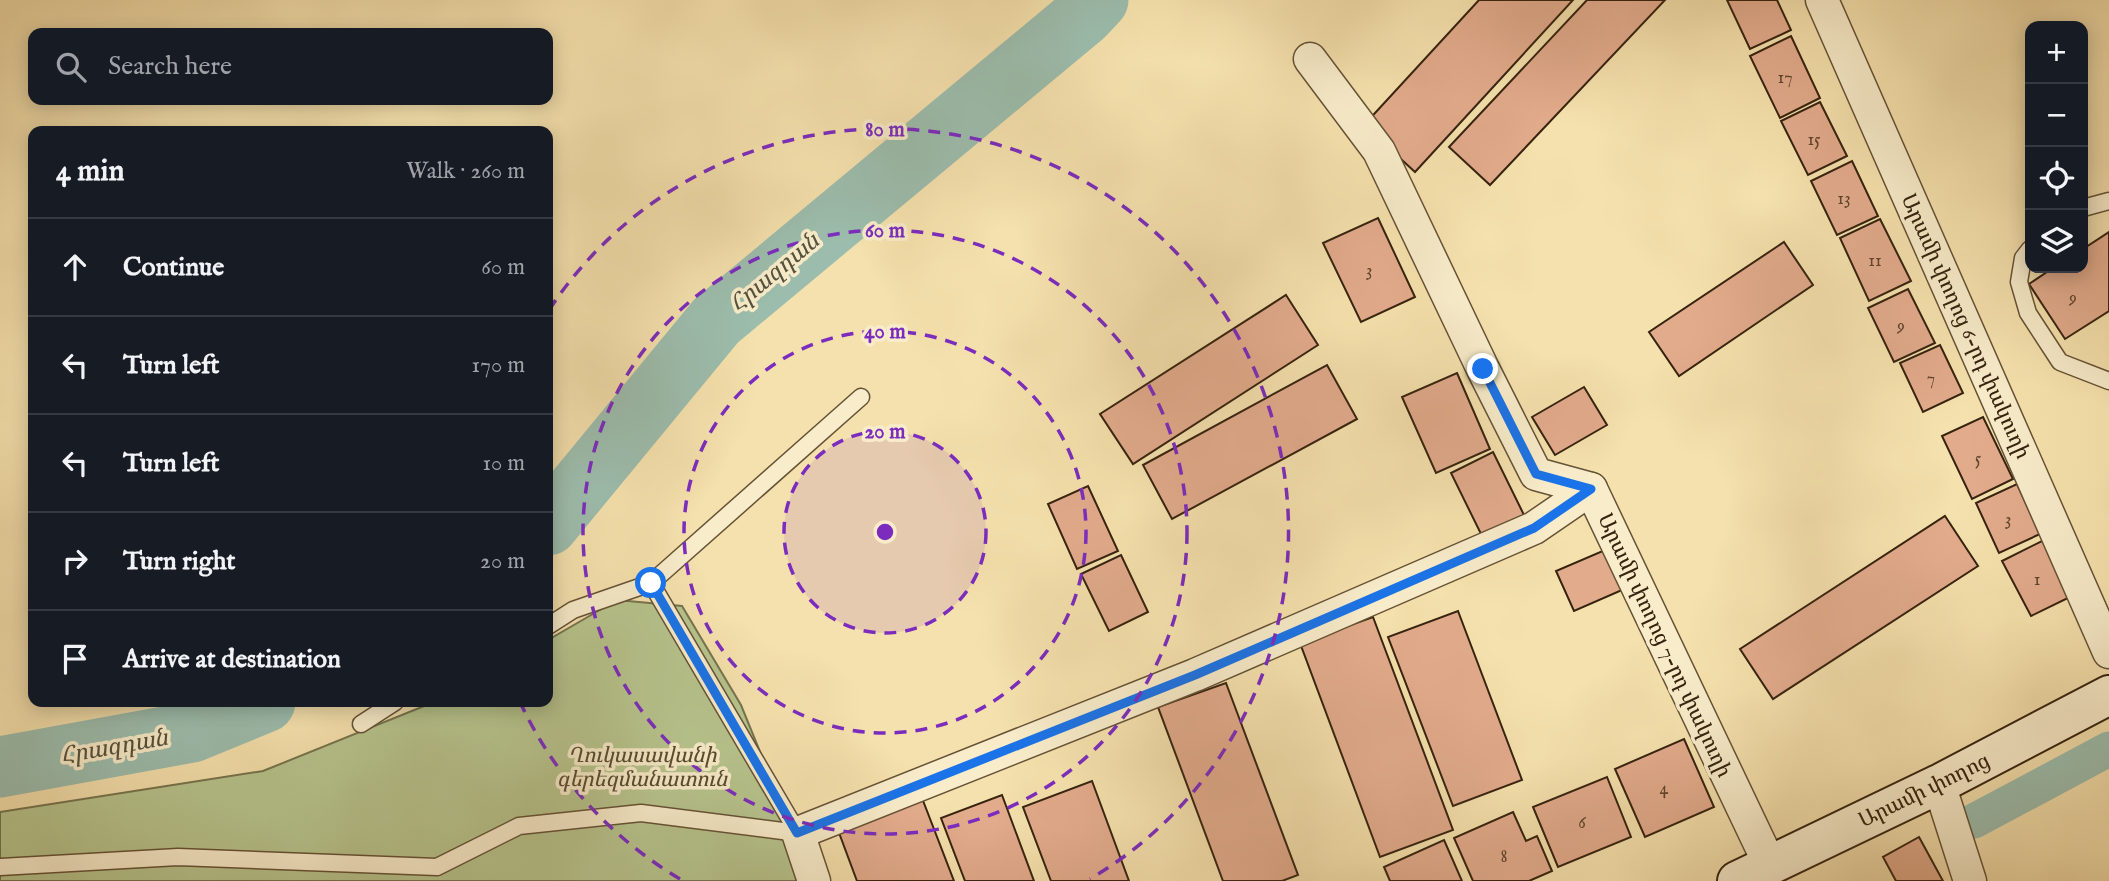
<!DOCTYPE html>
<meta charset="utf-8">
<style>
body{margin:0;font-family:"IM FELL English","Noto Serif Armenian",serif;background:#20242c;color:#f1f3f6}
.controls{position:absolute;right:21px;top:21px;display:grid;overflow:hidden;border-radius:14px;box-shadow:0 4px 18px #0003}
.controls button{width:63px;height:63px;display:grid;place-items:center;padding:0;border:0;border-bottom:2px solid #363941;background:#171b24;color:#f1f3f6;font:35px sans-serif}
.stop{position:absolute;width:21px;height:21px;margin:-16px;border:5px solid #1a73e8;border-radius:50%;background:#fff}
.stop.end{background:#1a73e8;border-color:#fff;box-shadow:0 2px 7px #0008}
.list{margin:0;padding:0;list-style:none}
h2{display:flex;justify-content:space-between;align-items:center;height:91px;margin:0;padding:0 28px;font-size:30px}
h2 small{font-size:23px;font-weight:400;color:#9ea1a6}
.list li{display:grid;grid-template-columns:46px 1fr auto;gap:21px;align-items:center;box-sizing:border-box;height:98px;padding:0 28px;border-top:2px solid #363941}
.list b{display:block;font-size:26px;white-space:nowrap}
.list em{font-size:23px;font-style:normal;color:#9ea1a6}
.icon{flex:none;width:38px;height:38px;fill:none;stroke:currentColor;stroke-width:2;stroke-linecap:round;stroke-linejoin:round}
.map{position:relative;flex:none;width:2109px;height:881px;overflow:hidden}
.search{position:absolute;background:#171b24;box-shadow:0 4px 18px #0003;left:28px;top:28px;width:525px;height:77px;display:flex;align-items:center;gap:18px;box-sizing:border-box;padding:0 24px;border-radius:14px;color:#9ea1a6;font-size:26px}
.panel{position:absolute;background:#171b24;box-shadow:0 4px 18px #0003;left:28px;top:126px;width:525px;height:581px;border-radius:14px}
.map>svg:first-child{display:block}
</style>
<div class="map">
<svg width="2109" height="881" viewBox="0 0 2109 881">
<rect width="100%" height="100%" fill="#f5e1ad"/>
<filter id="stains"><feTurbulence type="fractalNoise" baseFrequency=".00286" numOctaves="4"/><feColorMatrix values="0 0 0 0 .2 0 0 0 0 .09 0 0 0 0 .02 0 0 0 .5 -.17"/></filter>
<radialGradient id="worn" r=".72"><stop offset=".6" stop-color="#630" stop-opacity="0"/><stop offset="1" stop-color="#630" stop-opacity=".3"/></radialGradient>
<path fill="#b7c48d" stroke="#76744e" stroke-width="2" d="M617 600 682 606 741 705 794 835 806 881H0V812L263 771 434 702H548V640Z"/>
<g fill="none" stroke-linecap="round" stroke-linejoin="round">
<path stroke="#9cbdad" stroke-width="35" d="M1974 821 2109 749"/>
<g stroke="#9cbdad" stroke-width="61">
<path d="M548 525 716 321 1084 15 1098 0"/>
<path d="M0 767 192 732 265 702"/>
</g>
</g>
<g fill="#e2ab8c" stroke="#36230f" stroke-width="2">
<path d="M1479 0H1573L1415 172 1364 125Z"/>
<path d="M1587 0H1665L1490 185 1449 147Z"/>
<path d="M1727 0H1777L1791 30 1750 49Z"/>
<path d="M1791 36 1820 98 1780 118 1750 56Z"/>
<path d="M1820 102 1847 156 1808 175 1781 121Z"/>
<path d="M1852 161 1878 216 1837 235 1811 181Z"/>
<path d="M1378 218 1415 297 1361 322 1323 243Z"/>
<path d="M1880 219 1911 281 1869 301 1840 238Z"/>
<path d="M2109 232V311L2065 339 2029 284 2053 268H2083V249Z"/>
<path d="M1784 242 1813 285 1679 376 1649 332Z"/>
<path d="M1908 289 1935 343 1894 362 1868 308Z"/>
<path d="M1286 295 1318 345 1133 464 1100 414Z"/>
<path d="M1940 345 1963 393 1923 412 1900 363Z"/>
<path d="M1327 365 1357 419 1172 519 1143 465Z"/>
<path d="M1457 373 1490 449 1436 473 1402 397Z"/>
<path d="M1584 387 1607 425 1555 455 1532 417Z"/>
<path d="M1983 417 2013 479 1972 499 1942 436Z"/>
<path d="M1493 452 1524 515 1482 536 1451 473Z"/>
<path d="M2017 484 2040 534 1999 553 1976 503Z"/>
<path d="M1088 486 1118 551 1077 569 1048 504Z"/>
<path d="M1945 516 1978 566 1773 699 1740 649Z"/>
<path d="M2044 540 2072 596 2031 616 2002 561Z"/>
<path d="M1612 547 1629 587 1574 611 1556 571Z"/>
<path d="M1121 555 1148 612 1109 631 1081 574Z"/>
<path d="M1458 611 1522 780 1453 806 1388 637Z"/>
<path d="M1373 617 1453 830 1380 857 1300 643Z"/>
<path d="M1226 683 1298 875 1282 881H1223L1158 707Z"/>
<path d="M1684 739 1714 807 1645 837 1615 769Z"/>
<path d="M1607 777 1631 837 1558 867 1533 807Z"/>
<path d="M1092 781 1129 881H1051L1023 807Z"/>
<path d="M1002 795 1034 881H965L941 818Z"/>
<path d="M922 798 954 881H857L838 830Z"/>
<path d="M1513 812 1526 841 1537 836 1552 871 1529 881H1473L1454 838Z"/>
<path d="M1919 837 1943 881H1896L1883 857Z"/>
<path d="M1444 840 1462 881H1390L1384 867Z"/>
</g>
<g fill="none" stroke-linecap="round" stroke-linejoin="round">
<g stroke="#665236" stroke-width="19">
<g id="lane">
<path d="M2083 208 2109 201"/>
<path d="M2030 249 2023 258 2019 282 2028 313 2060 362 2109 381"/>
<path d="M651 583 798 833"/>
<path d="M548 626 573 610 651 583 861 397"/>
<path d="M361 724 395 702"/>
<path d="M0 867 178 857 437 867 519 826 641 813 798 833"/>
</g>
</g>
<g stroke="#665236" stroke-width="35">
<g id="street">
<path d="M1822 0 2109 652"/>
<path d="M1310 59 1379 151 1483 369 1536 474 1591 489 1770 865"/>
<path d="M1939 784 1970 881"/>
<path d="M814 881 798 833 1195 675 1534 528 1591 489"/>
</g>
</g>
<g stroke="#36230f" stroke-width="42">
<path id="secondary" d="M1737 881 1939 784 2109 695"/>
</g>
<use href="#lane" stroke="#f8ecca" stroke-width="16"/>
<use href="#street" stroke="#f8ecca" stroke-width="32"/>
<use href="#secondary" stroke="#f8ecca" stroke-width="38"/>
</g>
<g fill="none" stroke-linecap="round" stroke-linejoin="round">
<path stroke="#1a73e8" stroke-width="9" d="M651 583 797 833 1195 675 1534 528 1591 489 1536 474 1483 369"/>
</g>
<circle cx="885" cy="532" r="101" fill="#7b2cbf" fill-opacity=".12"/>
<g fill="none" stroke="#7b2cbf" stroke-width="3.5" stroke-dasharray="12 9">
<circle cx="885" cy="532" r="101"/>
<circle cx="885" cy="532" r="201"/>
<circle cx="885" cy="532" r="302"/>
<path d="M680 879A403 403 0 0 1 520 702M549 310A403 403 0 1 1 1090 879"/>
</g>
<g text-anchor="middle" stroke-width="7" stroke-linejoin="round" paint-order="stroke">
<g font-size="18" fill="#61452e">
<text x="1785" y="83">17</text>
<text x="1814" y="145">15</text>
<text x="1844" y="204">13</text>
<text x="1875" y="266">11</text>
<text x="1369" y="276">3</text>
<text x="2073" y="303">9</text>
<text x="1901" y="331">9</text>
<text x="1931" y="384">7</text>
<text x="1978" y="464">5</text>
<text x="2008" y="525">3</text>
<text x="2037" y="585">1</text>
<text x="1664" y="794">4</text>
<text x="1582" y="828">6</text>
<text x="1504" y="862">8</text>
</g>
<g font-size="21" fill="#36230f" stroke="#f8ecca">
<text transform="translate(1966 326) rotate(66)" y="7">Արամի փողոց 6-րդ փակուղի</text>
<text transform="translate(1665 645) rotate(65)" y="7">Արամի փողոց 7-րդ փակուղի</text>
<text transform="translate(1924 790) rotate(-26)" y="7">Արամի փողոց</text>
</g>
<g font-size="21" font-style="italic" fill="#564b2e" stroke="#f8ecca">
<text x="642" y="762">Ղուկասավանի<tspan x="642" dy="24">գերեզմանատուն</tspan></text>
</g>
<g font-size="23" font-style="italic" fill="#55513e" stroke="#f8ecca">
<text transform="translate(774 272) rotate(-40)" y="8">Հրազդան</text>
<text transform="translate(114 746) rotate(-10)" y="8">Հրազդան</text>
</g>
</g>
<circle cx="885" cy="532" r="10" fill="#7b2cbf" stroke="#f8ecca" stroke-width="3.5"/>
<g font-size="21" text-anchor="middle" font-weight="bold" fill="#7b2cbf" stroke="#f8ecca" stroke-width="7" stroke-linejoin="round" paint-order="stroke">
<text x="885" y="136">80 m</text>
<text x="885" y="237">60 m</text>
<text x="885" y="338">40 m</text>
<text x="885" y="438">20 m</text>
</g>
<rect width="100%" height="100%" filter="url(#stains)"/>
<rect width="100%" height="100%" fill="url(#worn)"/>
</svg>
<div class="controls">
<button>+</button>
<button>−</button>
<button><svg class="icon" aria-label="locate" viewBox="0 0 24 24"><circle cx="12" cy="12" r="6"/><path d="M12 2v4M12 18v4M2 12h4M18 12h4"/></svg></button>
<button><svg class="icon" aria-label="layers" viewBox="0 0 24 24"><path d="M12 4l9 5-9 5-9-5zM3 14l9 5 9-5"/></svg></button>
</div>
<div class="stop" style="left:651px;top:583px"></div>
<div class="stop end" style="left:1483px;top:369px"></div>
<div class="search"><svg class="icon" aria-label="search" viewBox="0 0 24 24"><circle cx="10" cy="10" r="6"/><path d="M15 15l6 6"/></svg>Search here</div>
<section class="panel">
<h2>4 min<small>Walk · 260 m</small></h2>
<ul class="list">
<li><svg class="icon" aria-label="ahead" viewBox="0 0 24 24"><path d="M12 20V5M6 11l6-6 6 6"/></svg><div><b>Continue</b></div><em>60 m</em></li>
<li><svg class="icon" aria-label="left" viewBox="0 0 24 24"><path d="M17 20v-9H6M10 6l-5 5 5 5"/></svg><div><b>Turn left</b></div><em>170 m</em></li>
<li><svg class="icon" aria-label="left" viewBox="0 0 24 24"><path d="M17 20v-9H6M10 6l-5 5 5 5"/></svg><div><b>Turn left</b></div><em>10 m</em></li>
<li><svg class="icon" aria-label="right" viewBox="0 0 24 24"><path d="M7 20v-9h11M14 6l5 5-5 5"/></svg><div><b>Turn right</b></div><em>20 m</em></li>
<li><svg class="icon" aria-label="arrive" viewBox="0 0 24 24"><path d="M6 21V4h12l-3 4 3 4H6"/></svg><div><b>Arrive at destination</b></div></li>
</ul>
</section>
</div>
